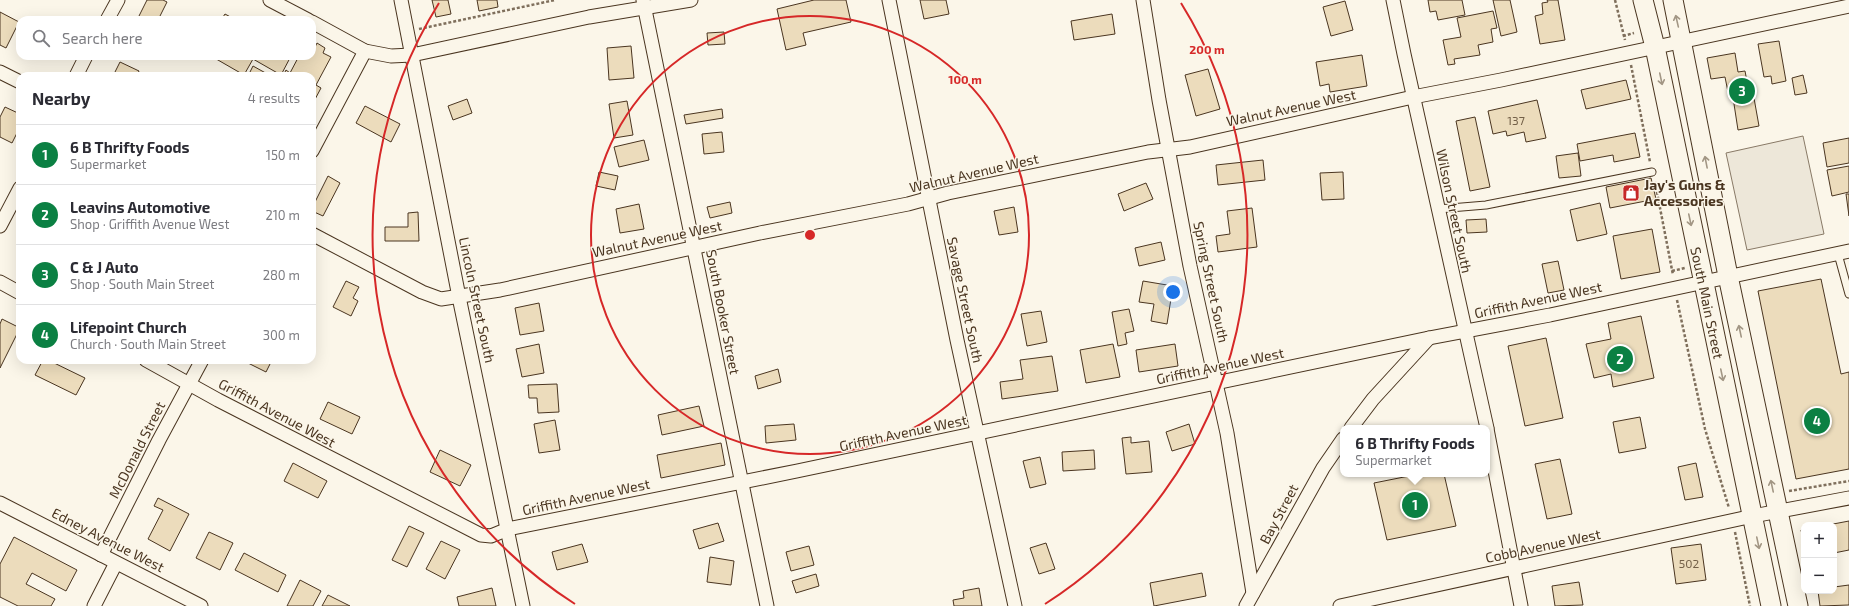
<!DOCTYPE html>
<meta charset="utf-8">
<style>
body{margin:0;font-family:"Exo 2",sans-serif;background:#f2f2f3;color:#2b2b33}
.controls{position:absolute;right:12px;bottom:12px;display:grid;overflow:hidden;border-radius:8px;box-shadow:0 4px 16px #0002}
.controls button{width:36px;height:36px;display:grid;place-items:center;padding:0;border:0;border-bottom:1px solid #e1e1e2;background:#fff;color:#2b2b33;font:20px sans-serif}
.you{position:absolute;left:1173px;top:292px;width:14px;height:14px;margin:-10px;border:3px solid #fff;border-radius:50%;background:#1a73e8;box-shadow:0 0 0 6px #1a73e833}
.badge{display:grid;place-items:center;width:26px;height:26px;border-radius:50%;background:#0b8043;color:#fff;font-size:13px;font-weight:700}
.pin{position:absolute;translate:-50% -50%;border:2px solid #fff;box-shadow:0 1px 4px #0006}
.popup{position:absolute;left:1340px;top:425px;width:150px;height:52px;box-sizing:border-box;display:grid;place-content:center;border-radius:8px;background:#fff;filter:drop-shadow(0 1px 3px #0005);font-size:13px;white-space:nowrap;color:#7c7c81}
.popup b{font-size:15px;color:#2b2b33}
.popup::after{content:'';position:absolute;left:50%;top:100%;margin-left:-8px;border:8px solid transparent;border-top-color:#fff}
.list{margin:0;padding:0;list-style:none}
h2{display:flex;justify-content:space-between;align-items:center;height:52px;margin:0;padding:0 16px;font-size:17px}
h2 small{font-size:13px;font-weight:400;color:#7c7c81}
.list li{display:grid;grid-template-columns:26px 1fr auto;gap:12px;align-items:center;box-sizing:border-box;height:60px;padding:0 16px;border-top:1px solid #e1e1e2}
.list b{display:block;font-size:15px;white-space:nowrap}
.list p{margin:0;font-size:13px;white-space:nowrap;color:#7c7c81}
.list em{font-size:13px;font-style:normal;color:#7c7c81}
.icon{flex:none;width:22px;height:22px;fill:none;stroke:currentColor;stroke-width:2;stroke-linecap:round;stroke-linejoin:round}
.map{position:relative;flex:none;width:1849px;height:606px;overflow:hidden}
.search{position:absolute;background:#fff;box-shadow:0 4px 16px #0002;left:16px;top:16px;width:300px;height:44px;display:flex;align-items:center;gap:10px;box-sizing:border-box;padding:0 14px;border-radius:12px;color:#7c7c81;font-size:15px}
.panel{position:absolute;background:#fff;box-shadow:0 4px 16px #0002;left:16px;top:72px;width:300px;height:292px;border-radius:12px}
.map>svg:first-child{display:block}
</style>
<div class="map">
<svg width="1849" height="606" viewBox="0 0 1849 606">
<rect width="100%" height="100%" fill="#fbf6e9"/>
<path fill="#ede7d9" stroke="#887966" d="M1803 136 1824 234 1747 250 1726 153Z"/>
<g fill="#ecdcbc" stroke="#4a3520">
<path d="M147 0H163L167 2 158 20H137Z"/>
<path d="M432 0H448L451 14 436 17Z"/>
<path d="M477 0H497L498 7 479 11Z"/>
<path d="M814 0H846L851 22 803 33 806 45 786 50 777 9Z"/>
<path d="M920 0H946L949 14 924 19Z"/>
<path d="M1428 0H1462L1465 15 1438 20 1436 11 1430 12Z"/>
<path d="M1493 0H1510L1517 32 1501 36Z"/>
<path d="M1547 0H1558L1565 40 1540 44 1535 16 1543 14 1542 3 1548 2Z"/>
<path d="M1345 1 1353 30 1331 36 1323 7Z"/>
<path d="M1493 11 1497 28 1491 29 1493 42 1478 45 1480 55 1454 59 1455 64 1448 65 1443 40 1461 37 1457 18Z"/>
<path d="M0 12 19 22 6 48 0 45Z"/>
<path d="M225 14 236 20H221Z"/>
<path d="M1112 14 1115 34 1074 40 1071 21Z"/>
<path d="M724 32 725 44 708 45 707 33Z"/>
<path d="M1779 41 1786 81 1772 84 1771 76 1764 77 1758 44Z"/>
<path d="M317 43 325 48 323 53 331 57 316 85 321 88 312 105V76H283L286 70 290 73 299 56H312V48L314 49Z"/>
<path d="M631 46 634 78 609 80 607 48Z"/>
<path d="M1735 53 1738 72 1745 71 1748 87H1752L1759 126 1738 130 1732 91 1728 92 1725 77 1711 79 1707 58Z"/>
<path d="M1362 55 1367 86 1330 92 1329 84 1320 86 1316 62Z"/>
<path d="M211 56H291L281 75 253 59 244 75Z"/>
<path d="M120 62 139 71 137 76H113Z"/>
<path d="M253 66 271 76H248Z"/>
<path d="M1208 69 1220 109 1196 116 1185 75Z"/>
<path d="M1803 75 1807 93 1795 95 1792 78Z"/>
<path d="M1626 80 1631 99 1586 109 1581 90Z"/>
<path d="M467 99 472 113 453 120 448 106Z"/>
<path d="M1537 100 1546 138 1526 142 1524 132 1507 136 1506 131 1493 134 1488 111Z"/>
<path d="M627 101 633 135 614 138 609 104Z"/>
<path d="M365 106 400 124 391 142 356 123Z"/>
<path d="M5 107 20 114V127L12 143 0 137V117Z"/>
<path d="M722 109 723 118 686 124 684 115Z"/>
<path d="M1475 117 1490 187 1470 191 1456 121Z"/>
<path d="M722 132 724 152 704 154 702 134Z"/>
<path d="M1635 133 1640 157 1614 162 1613 155 1580 161 1577 144Z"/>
<path d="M1849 138V163L1827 167 1823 143Z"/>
<path d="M644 140 649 160 619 167 614 147Z"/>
<path d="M1578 153 1581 176 1559 178 1556 156Z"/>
<path d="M1263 160 1265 180 1218 185 1216 165Z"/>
<path d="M1849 166V192L1832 196 1827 170Z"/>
<path d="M599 172 618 176 615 190 596 186Z"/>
<path d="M1343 172 1344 199 1322 200 1320 173Z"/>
<path d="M328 176 340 183 323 216 312 211V208Z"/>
<path d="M1651 178 1656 199 1610 208 1606 187Z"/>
<path d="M1146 183 1153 199 1124 211 1118 194Z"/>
<path d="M1846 194H1849V216Z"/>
<path d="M730 202 732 213 710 218 707 207Z"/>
<path d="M1600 203 1607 234 1577 241 1570 210Z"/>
<path d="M639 204 644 229 620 233 616 209Z"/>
<path d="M1014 207 1018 232 999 235 994 211Z"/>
<path d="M1252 208 1257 247 1218 252 1216 236 1230 234 1227 211Z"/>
<path d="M418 212 419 241H385V227H408V213Z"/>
<path d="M1486 219 1487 232 1467 233 1466 220Z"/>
<path d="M1652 229 1660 272 1621 279 1613 236Z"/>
<path d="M1161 242 1165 260 1139 266 1135 248Z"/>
<path d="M1558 261 1564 290 1548 293 1542 264Z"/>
<path d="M1821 279 1841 374 1849 372V469L1796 479 1758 291Z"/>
<path d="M346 281 359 287 353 298 358 301 351 316 333 307Z"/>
<path d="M1143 281 1173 286 1167 324 1151 321 1154 304 1139 302Z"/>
<path d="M539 303 544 331 520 335 515 308Z"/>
<path d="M1129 309 1134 331 1125 333 1127 344 1118 346 1112 312Z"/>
<path d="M1041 311 1047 342 1027 346 1021 314Z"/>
<path d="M1641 316 1654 378 1613 387 1611 374 1594 378 1586 344 1611 339 1608 323Z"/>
<path d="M2 319 20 328 0 368V324Z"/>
<path d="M1546 338 1563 418 1525 426 1508 346Z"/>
<path d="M539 344 544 373 522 377 516 349Z"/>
<path d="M1113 344 1120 377 1086 383 1080 350Z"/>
<path d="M1175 344 1178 366 1139 372 1136 350Z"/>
<path d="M1052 356 1058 391 1002 399 1000 382 1023 379 1020 360Z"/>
<path d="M43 360H48L85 378 76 395 35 375Z"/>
<path d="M242 360H272L266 372Z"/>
<path d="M778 369 781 382 758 389 755 376Z"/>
<path d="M557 384 559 412 538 413 537 398H529L528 385Z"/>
<path d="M328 402 360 417 352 434 320 419Z"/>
<path d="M699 406 704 426 662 435 658 415Z"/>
<path d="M1640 417 1646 448 1619 453 1613 422Z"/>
<path d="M555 420 560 450 539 453 534 424Z"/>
<path d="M794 424 796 440 766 443 765 426Z"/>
<path d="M1189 424 1195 444 1172 451 1166 432Z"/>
<path d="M1131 437V443L1149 441 1152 472 1126 474 1122 438Z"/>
<path d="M721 443 725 465 661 478 657 455Z"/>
<path d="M440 450 471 465 460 486 430 472Z"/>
<path d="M1094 450 1095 469 1063 471 1062 452Z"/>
<path d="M1040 457 1046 484 1030 488 1023 461Z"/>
<path d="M1560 459 1572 514 1547 519 1535 464Z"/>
<path d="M293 463 327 481 318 498 284 481Z"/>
<path d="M1696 463 1703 497 1685 500 1678 467Z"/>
<path d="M1419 474H1444L1456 526 1387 540 1374 483Z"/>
<path d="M158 498 189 514 170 551 148 539 163 510 154 506Z"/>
<path d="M1849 521V550L1834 553V525H1828Z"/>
<path d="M718 523 724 541 699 549 693 530Z"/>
<path d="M409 526 424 533 407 567 392 560Z"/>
<path d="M1801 530H1804V544Z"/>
<path d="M209 532 233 543 220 570 196 558Z"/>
<path d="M14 537 77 570 66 591 32 573 26 584 55 599 51 606H18L0 597V564Z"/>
<path d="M441 541 460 550 445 579 426 569Z"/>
<path d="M1046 543 1055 569 1039 574 1030 548Z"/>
<path d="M582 544 588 562 557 570 552 552Z"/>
<path d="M1701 544 1706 580 1676 584 1671 548Z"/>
<path d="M809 546 814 565 791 571 786 552Z"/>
<path d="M244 553 286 575 278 592 235 570Z"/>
<path d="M710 557 734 561 731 585 707 582Z"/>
<path d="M1202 573 1206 596 1154 606 1150 583Z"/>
<path d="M816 574 819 586 796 593 792 581Z"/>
<path d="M300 580 321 591 313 606H287Z"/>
<path d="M1579 582 1583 605 1555 606 1552 586Z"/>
<path d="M1849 585V605L1820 606 1818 591H1834V587Z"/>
<path d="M492 588 496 606H459L457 597Z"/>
<path d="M979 588 982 606H954L953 600 964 598 963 591Z"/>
<path d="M328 595 350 606H322Z"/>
</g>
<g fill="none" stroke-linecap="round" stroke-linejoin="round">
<g stroke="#4a3520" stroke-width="9">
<g id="lane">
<path d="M1438 209 1486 205 1652 172"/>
<path d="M1838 254 1849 294"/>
</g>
</g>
<g stroke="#4a3520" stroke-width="15">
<g id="street">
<path d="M270 0 308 20"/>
<path d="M401 0 459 297 523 606"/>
<path d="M643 0 767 606"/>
<path d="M889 0 957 340 1015 606"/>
<path d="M1143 0 1159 100 1190 266 1227 433 1253 593"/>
<path d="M1393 0 1404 54 1487 428"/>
<path d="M107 20 118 0"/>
<path d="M312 22 365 51 391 56 412 55 589 17 691 0"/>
<path d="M0 72 20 82"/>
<path d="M76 76 86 56"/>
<path d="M312 151 365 51"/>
<path d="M0 226 20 188"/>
<path d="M312 234 422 292 441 299 500 290 760 233 908 204 948 193 1148 152 1190 147 1413 97 1501 80 1849 6"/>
<path d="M0 282 20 293"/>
<path d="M146 360 218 400 481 535 491 536 508 529 797 471 1429 338 1550 315 1849 251"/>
<path d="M1351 428 1373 399 1429 338"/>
<path d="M1487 429 1521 606"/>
<path d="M0 503 201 606"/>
<path d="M101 555 159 440 202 360"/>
<path d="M94 606 116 563"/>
<path d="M1246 606 1323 468 1343 439"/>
<path d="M1340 606 1753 516 1849 498"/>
</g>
</g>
<g stroke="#4a3520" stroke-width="21">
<g id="secondary">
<path d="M1643 0 1655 47 1771 606"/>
<path d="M1673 0 1728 276 1798 606"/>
</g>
</g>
<g stroke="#7f6f5c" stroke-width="2.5" stroke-dasharray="3 2" stroke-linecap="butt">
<path d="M1615 0 1625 40"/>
<path d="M419 29 555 0"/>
<path d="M1623 36 1634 33"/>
<path d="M1631 65 1650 162"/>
<path d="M1655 182 1673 275"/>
<path d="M1672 271 1685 268"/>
<path d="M1677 300 1705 429 1729 508"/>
<path d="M1789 491 1849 481"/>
<path d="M1735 532 1750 606"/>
</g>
<use href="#lane" stroke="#fbf6e9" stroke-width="7"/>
<use href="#street" stroke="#fbf6e9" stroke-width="13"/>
<use href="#secondary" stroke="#fbf6e9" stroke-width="19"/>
</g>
<defs><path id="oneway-shaft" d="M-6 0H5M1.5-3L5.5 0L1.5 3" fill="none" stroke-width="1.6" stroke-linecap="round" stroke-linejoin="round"/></defs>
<g stroke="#a29684">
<use href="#oneway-shaft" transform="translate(1677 21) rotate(-103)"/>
<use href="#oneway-shaft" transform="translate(1661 79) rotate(78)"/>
<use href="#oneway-shaft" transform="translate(1706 162) rotate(-101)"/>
<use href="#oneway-shaft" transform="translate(1690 220) rotate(78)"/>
<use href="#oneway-shaft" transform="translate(1740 331) rotate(-102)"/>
<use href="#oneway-shaft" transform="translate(1722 375) rotate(78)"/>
<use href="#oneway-shaft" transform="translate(1772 486) rotate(-102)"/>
<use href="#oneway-shaft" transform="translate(1758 543) rotate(78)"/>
</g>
<g fill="none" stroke="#d62828" stroke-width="2">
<circle cx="810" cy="235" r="219"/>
<path d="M575 604A438 438 0 0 1 439 3M1181 3A438 438 0 0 1 1045 604"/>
</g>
<defs>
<g id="shop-square" transform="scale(0.9)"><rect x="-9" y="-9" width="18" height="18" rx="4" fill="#c62828" stroke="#fbf6e9"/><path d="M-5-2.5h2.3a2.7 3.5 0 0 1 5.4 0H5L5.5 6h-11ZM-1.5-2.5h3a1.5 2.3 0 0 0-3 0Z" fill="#fff"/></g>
</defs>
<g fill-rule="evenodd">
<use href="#shop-square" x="1631" y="193"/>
</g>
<g text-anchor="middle" stroke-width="3" stroke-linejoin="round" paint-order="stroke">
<g font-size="12" fill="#725f47">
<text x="1516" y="125">137</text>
<text x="1689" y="568">502</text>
</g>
<g font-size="14" fill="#4a3520" stroke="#fbf6e9">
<text transform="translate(1291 108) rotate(-12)" y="5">Walnut Avenue West</text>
<text transform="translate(974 173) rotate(-13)" y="5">Walnut Avenue West</text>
<text transform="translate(1454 211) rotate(78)" y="5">Wilson Street South</text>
<text transform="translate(657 239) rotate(-12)" y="5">Walnut Avenue West</text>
<text transform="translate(1211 282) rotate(78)" y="5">Spring Street South</text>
<text transform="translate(477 300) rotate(78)" y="5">Lincoln Street South</text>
<text transform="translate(965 300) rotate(78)" y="5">Savage Street South</text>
<text transform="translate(1538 300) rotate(-12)" y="5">Griffith Avenue West</text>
<text transform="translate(1707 303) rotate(78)" y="5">South Main Street</text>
<text transform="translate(723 312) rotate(79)" y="5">South Booker Street</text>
<text transform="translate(1220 366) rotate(-12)" y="5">Griffith Avenue West</text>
<text transform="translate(277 413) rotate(28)" y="5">Griffith Avenue West</text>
<text transform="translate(903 433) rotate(-12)" y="5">Griffith Avenue West</text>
<text transform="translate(137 450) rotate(-63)" y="5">McDonald Street</text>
<text transform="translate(586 497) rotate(-12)" y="5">Griffith Avenue West</text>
<text transform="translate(1279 514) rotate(-62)" y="5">Bay Street</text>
<text transform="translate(108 540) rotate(27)" y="5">Edney Avenue West</text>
<text transform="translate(1543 546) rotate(-12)" y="5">Cobb Avenue West</text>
</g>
<g font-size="14" font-weight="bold" fill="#4a3520" stroke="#fbf6e9" text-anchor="start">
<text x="1644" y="190">Jay's Guns &amp;<tspan x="1644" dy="16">Accessories</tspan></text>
</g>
</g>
<circle cx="810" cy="235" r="6" fill="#d62828" stroke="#fbf6e9" stroke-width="2"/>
<g font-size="12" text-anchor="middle" font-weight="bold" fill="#d62828" stroke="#fbf6e9" stroke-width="3" stroke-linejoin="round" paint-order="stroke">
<text x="1207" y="54">200 m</text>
<text x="965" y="84">100 m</text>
</g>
</svg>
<div class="controls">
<button>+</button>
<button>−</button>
</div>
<div class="you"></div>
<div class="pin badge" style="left:1415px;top:505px">1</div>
<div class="popup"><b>6 B Thrifty Foods</b>Supermarket</div>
<div class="pin badge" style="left:1620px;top:359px">2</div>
<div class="pin badge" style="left:1742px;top:91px">3</div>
<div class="pin badge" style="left:1817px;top:421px">4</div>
<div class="search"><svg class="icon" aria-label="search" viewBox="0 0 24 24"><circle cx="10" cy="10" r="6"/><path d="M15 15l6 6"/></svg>Search here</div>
<section class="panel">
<h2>Nearby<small>4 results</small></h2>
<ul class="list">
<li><span class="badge">1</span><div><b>6 B Thrifty Foods</b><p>Supermarket</p></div><em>150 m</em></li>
<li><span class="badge">2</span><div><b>Leavins Automotive</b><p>Shop · Griffith Avenue West</p></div><em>210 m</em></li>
<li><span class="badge">3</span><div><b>C &amp; J Auto</b><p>Shop · South Main Street</p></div><em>280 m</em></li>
<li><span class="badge">4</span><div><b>Lifepoint Church</b><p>Church · South Main Street</p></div><em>300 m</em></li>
</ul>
</section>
</div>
